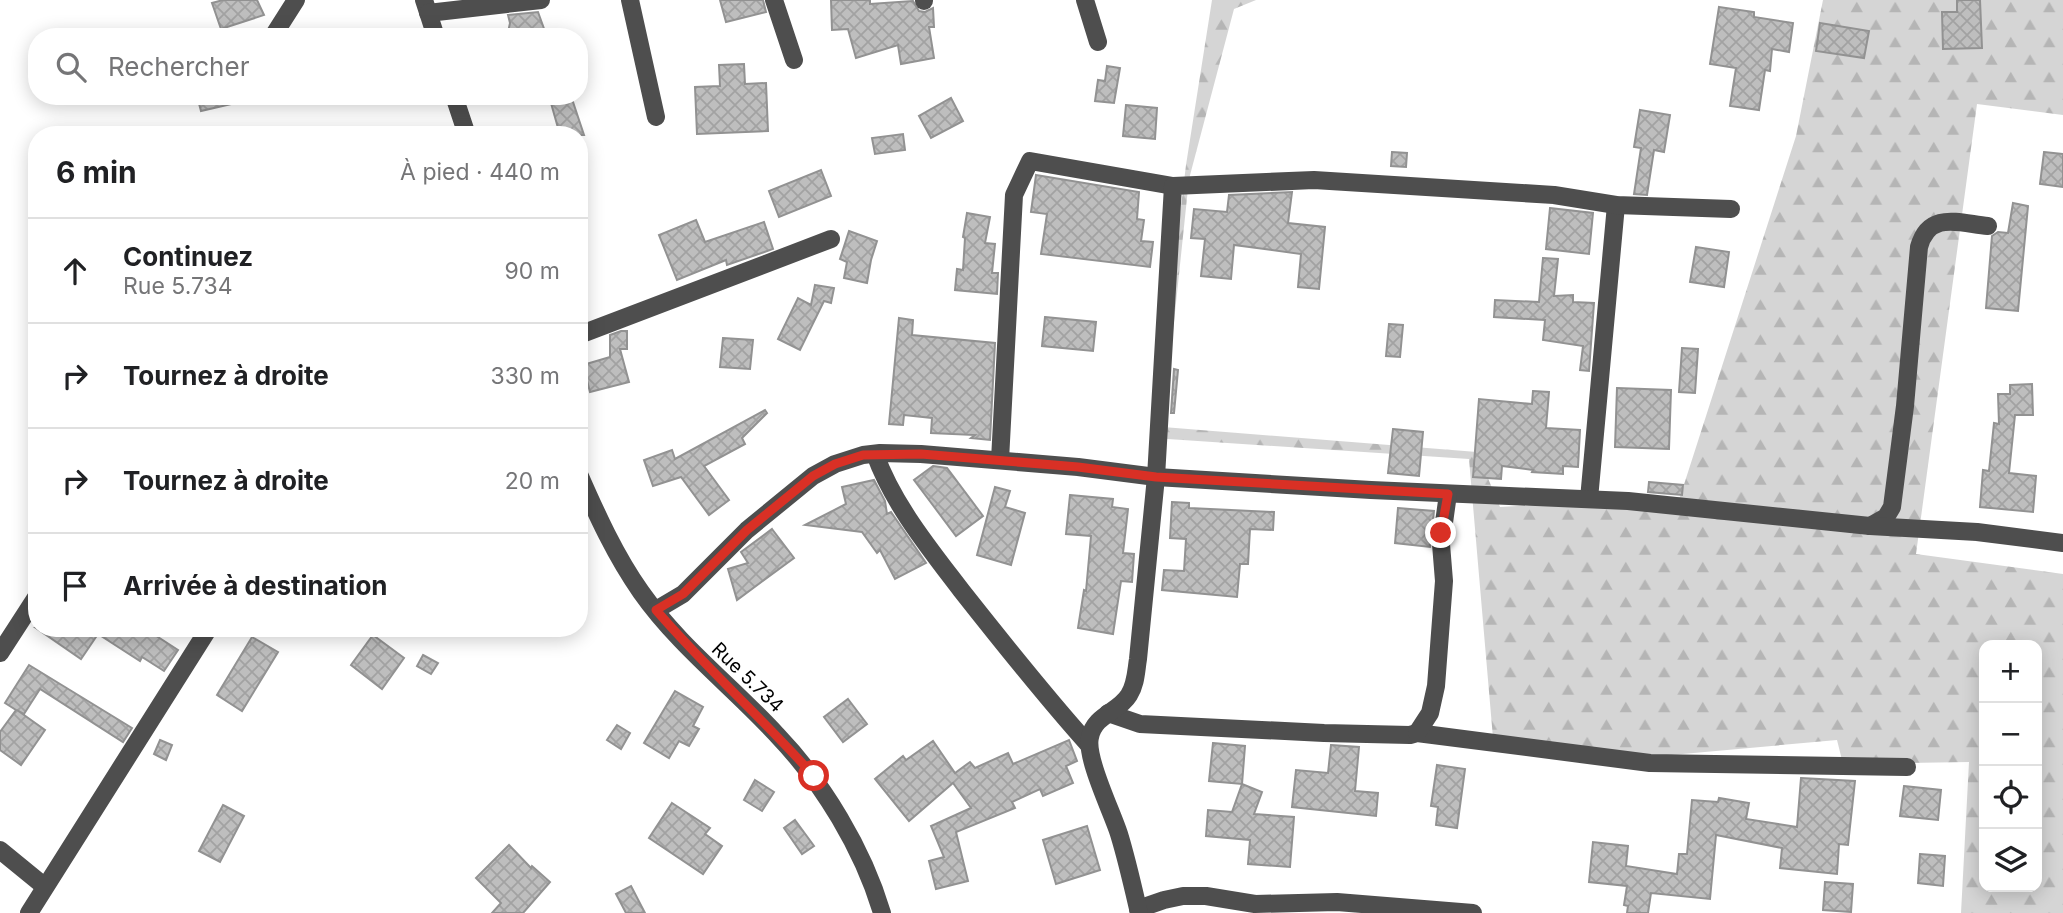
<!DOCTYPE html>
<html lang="fr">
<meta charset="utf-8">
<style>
body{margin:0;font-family:Inter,sans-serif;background:#f2f2f2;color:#202124}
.controls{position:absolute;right:21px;bottom:21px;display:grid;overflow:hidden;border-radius:14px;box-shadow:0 4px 18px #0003}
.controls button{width:63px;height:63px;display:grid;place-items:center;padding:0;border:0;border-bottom:2px solid #e0e0e0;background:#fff;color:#202124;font:35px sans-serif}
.stop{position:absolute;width:21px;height:21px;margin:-16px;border:5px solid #d93025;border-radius:50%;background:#fff}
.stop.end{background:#d93025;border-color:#fff;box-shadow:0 2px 7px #0008}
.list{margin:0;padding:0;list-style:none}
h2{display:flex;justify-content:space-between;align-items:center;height:91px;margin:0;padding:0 28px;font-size:30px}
h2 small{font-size:23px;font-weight:400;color:#757577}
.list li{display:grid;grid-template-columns:46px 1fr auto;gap:21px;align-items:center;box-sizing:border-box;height:105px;padding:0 28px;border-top:2px solid #e0e0e0}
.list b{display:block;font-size:26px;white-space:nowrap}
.list p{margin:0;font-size:23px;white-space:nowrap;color:#757577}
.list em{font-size:23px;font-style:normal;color:#757577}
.icon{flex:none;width:38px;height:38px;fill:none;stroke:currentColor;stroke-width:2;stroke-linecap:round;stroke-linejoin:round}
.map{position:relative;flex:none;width:2063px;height:913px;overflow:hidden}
.search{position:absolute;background:#fff;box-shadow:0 4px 18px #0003;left:28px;top:28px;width:560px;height:77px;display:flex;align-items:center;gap:18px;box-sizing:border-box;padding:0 24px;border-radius:28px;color:#757577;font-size:26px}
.panel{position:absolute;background:#fff;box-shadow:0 4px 18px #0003;left:28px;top:126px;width:560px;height:511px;border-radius:28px}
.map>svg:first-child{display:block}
</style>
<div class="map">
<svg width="2063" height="913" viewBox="0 0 2063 913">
<defs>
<pattern id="forest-firs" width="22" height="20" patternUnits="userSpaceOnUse" patternTransform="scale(1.75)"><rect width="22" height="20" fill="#d5d5d5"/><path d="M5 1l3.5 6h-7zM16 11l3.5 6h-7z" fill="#b5b5b5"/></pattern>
<pattern id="building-cross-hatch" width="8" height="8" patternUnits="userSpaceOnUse" patternTransform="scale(1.75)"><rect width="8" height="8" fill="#bebebe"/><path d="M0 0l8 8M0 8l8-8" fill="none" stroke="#a2a2a2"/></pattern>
</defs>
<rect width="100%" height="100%" fill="#fff"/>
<path fill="url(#forest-firs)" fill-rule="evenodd" d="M1212 0H1256L1234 9 1189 179 1163 427 1477 452 1500 507 1680 497 1796 136 1823 0H2063V115L1977 104 1916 554 2063 574V913H1961L1969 762 1843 764 1837 740 1627 759 1493 738 1469 459 1153 438 1186 165ZM1984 645H2037V887H1984Z"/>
<g fill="url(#building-cross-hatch)" stroke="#929292" stroke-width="2">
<path d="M223 0H257L264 15 221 29 212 3Z"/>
<path d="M720 0H763L766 12 726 22Z"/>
<path d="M831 0H870V4L913 1 919 11 925 12 933 8 934 27H929L934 58 901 64 898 45 856 58 848 29 832 30Z"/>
<path d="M1957 0H1980L1982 48 1943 49 1942 12H1957Z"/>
<path d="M1719 7 1754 12V17L1793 23 1789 52 1772 49 1770 71 1765 70 1759 110 1730 106 1736 68 1710 64Z"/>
<path d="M538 12 547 37H507L510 23 508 15Z"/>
<path d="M1820 23 1869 31 1864 58 1816 51Z"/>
<path d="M744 64 745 84 766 83 768 131 697 134 695 87 720 86 719 65Z"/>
<path d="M1107 66 1120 68 1114 103 1095 101 1098 80 1105 81Z"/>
<path d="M197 96H239L240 102 201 111Z"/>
<path d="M549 96H571L584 135H560Z"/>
<path d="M951 98 963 121 931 138 919 116Z"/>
<path d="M1126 105 1157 108 1155 139 1123 136Z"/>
<path d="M1640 110 1670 115 1664 152 1654 150 1647 195 1634 194 1641 148 1634 147Z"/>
<path d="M903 134 905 150 875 154 872 138Z"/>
<path d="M1392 152 1407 153 1406 167 1391 166Z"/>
<path d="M2044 152 2063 154V187L2040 184Z"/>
<path d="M821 170 831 196 779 217 769 191Z"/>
<path d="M1036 175 1139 192 1137 219 1144 220 1141 241 1153 242 1150 267 1041 254 1047 214 1031 212Z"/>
<path d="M1292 192 1288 223 1325 227 1319 289 1298 287 1301 254 1234 245 1231 279 1201 276 1205 239 1191 238 1194 209 1227 212 1229 195Z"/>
<path d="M2013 203 2028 206 2018 311 1986 308 1992 236 1998 232 2008 233Z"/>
<path d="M1550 208 1593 213 1589 254 1546 249Z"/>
<path d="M967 213 990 217 985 243 995 244 992 273H998L997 294 955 290 957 269 963 270 965 238 963 237Z"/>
<path d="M696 220 705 242 764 222 773 249 727 265 726 260 677 280 659 235Z"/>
<path d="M849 231 877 241 871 260 867 283 844 278 847 262 840 259Z"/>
<path d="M1696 247 1729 252 1724 287 1690 282Z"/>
<path d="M1543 258 1558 259 1554 296 1573 295V302L1594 303 1589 371 1580 370 1583 346 1543 340 1545 320 1494 317 1495 300 1539 302Z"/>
<path d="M815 285 834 288 831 303 824 301 800 350 778 339 798 298 811 305Z"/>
<path d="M1045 317 1096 322 1093 351 1042 346Z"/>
<path d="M899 318 913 320 912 335 995 343 990 440 971 438 975 435 931 433 932 418 904 415 903 425 889 424Z"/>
<path d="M1389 324 1403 325 1400 357 1386 356Z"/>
<path d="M621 331H627V349H620L629 382 590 392 583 365 610 357V335Z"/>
<path d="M723 338 753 340 750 369 720 367Z"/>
<path d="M1682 348 1698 349 1695 393 1679 392Z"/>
<path d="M1174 369 1178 370 1174 413H1171Z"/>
<path d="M2032 384 2033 415H2015L2009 473 2036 476 2033 512 1980 507 1983 470 1989 471 1994 423 1999 424 1998 394H2010V385Z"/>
<path d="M1617 388 1671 390 1669 449 1615 447Z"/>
<path d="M1533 391 1549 392 1546 428 1580 430 1578 467 1563 466V474L1532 472 1533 470 1502 466 1501 479 1473 477 1479 399 1532 404Z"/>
<path d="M765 410 767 413 742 438 745 444 704 466 729 500 709 515 681 477 653 486 644 460 672 450 675 459Z"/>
<path d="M1393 429 1423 432 1419 476 1388 473Z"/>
<path d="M933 466 947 468 983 516 956 536 914 480Z"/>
<path d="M874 480 885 501 887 514 891 512 926 563 895 579 880 550 877 553 862 532 805 525 846 504 842 487Z"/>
<path d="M1649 482 1683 485 1682 495 1648 492Z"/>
<path d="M995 487 1010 491 1005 507 1025 513 1011 565 977 555Z"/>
<path d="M1070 495 1113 499 1112 507 1128 509 1123 553 1134 554 1132 582 1121 581 1113 634 1078 628 1084 590 1086 591 1091 536 1066 534Z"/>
<path d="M1172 502 1189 503V508L1274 512 1273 530 1250 529 1248 564H1240L1237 597 1162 590 1164 570 1184 571 1186 539 1170 538Z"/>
<path d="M1398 508 1434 511 1430 547 1395 543Z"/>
<path d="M772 529 794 558 737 600 728 569 748 563 741 552Z"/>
<path d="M36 628H144L178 650 164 671 142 657 140 661 98 634 81 659Z"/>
<path d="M373 635 404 658 382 689 351 665Z"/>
<path d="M252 637 278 652 242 711 217 695Z"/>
<path d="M423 655 438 663 431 674 417 666Z"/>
<path d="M29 665 132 728 123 742 40 689 24 714 17 710 45 730 21 765 0 750V732L16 710 5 703Z"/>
<path d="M675 691 703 707 693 726 699 729 689 746 679 741 669 758 644 743Z"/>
<path d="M848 699 867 724 843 742 824 717Z"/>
<path d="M617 725 630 733 621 749 607 740Z"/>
<path d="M160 740 172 745 166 760 154 754Z"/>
<path d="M1069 740 1077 761 1066 766 1073 783 1043 796 1040 789 1012 802 1015 808 956 832 968 881 936 889 929 861 944 857 931 826 971 808 953 783 909 821 875 779 903 756 906 760 933 741 955 773 970 762 975 768 1008 753 1013 764Z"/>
<path d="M1213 743 1245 746 1242 784 1209 781Z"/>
<path d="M1331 745 1359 747 1355 791 1378 793 1376 816 1292 807 1296 770 1328 773Z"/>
<path d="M1437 765 1465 769 1457 828 1436 825 1438 807 1431 806Z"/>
<path d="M1801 778 1855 781 1848 845 1839 844 1837 874 1780 868 1782 848 1716 835 1710 899 1651 893 1648 913H1627L1628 906 1624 905 1627 886 1589 882 1593 842 1628 846 1626 866 1677 874 1679 854H1687L1692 800 1718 802 1719 798 1749 803 1746 819 1797 827Z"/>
<path d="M755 780 774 792 762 811 744 800Z"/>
<path d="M1242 784 1262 792 1254 814 1294 817 1290 867 1248 864 1250 840 1206 836 1208 810 1232 812Z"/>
<path d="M1904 786 1941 790 1938 820 1900 816Z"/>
<path d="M672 803 710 828 705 834 722 846 703 874 649 838Z"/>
<path d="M223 805 244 816 220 862 199 851Z"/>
<path d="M795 820 814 846 802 854 784 828Z"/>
<path d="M1087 826 1100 870 1056 884 1043 840Z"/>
<path d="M509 845 531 868 532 866 550 882 523 913H492L501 903 476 878Z"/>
<path d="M1920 854 1945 856 1943 886 1918 883Z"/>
<path d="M1825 882 1853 884 1851 912 1823 910Z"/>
<path d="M631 886 645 913H626L616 894Z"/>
</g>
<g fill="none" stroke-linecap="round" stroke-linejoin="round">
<g stroke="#4e4e4e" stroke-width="18">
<path d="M424 0 436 37"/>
<path d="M630 0 656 117"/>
<path d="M774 0 794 60"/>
<path d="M924 0V1"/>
<path d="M1085 0 1098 42"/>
<path d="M428 13 541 0"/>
<path d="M275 33 296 0"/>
<path d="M454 96 467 135"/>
<path d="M579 335 831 239"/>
<path d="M875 454C893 504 929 548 961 590 1002 642 1044 695 1088 744"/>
<path d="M1000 460 1014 195 1030 161 1173 186"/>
<path d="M579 474C597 515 615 555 641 592 679 646 733 687 777 735 823 783 863 849 882 913"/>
<path d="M1589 499 1616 205"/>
<path d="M1870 526 1886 517 1892 507 1905 406 1919 247C1929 211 1958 223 1988 226"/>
<path d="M656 610 683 594 747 530 813 476 835 464 863 455 880 453 921 454 1078 467 1156 477 1371 490 1628 501 1870 526 1977 532 2063 543"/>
<path d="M0 653 37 596"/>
<path d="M1108 713 1140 724 1324 733 1410 735 1417 733 1650 763 1907 767"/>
<path d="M1417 733 1430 713 1436 686 1444 581 1441 544 1448 494"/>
<path d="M0 850 44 886"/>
<path d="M1138 909 1164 900 1183 896H1206L1255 904 1337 902 1473 913"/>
<path d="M29 913 209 628"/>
<path d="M1139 913C1133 887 1127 860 1119 834 1112 812 1085 757 1090 737 1095 714 1118 713 1129 695 1136 684 1136 671 1138 659L1156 477 1173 186 1314 180 1554 195 1616 205 1731 209"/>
</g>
</g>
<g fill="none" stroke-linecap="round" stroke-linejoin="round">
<path stroke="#d93025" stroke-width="9" d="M814 776C763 719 706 668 656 610L683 594 747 530 813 476 835 464 863 455 921 454 1078 467 1156 477 1448 494 1441 533"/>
</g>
<g text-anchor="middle" stroke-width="6" stroke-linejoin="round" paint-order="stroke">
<g font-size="19" fill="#000" stroke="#fff">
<text transform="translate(748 677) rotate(44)" y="7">Rue 5.734</text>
</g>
</g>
</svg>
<div class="controls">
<button>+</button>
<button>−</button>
<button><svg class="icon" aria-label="locate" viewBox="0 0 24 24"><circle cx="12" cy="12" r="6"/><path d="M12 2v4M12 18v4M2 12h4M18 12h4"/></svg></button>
<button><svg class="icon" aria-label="layers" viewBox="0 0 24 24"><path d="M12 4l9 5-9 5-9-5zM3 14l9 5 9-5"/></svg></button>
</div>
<div class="stop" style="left:814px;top:776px"></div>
<div class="stop end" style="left:1441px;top:533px"></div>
<div class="search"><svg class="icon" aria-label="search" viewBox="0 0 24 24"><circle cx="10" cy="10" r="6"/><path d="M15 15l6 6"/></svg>Rechercher</div>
<section class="panel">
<h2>6 min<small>À pied · 440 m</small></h2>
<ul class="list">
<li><svg class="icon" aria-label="ahead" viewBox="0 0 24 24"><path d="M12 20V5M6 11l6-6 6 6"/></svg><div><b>Continuez</b><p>Rue 5.734</p></div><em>90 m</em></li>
<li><svg class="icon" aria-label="right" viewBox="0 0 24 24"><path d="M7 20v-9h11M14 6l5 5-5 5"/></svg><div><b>Tournez à droite</b></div><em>330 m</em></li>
<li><svg class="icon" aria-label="right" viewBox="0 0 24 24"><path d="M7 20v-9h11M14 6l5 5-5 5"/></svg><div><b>Tournez à droite</b></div><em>20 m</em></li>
<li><svg class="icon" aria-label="arrive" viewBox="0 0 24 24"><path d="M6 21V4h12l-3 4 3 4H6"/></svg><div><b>Arrivée à destination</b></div></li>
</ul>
</section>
</div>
